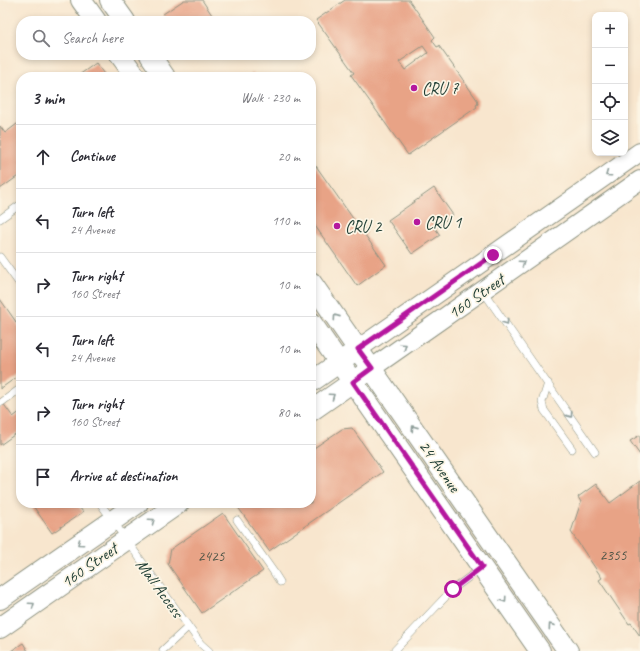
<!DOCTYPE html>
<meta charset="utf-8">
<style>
body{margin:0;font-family:Caveat,sans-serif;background:#f7f7f7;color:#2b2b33}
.controls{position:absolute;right:12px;top:12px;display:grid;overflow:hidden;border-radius:8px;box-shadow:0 2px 6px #0003}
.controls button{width:36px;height:36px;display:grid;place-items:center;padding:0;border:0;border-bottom:1px solid #e1e1e2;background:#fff;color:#2b2b33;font:20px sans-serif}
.stop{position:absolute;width:12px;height:12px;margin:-9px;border:3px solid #b5179e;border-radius:50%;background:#fff}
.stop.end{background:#b5179e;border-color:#fff;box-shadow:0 1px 4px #0008}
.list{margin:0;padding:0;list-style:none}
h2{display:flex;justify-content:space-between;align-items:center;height:52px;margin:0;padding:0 16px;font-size:17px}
h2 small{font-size:13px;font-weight:400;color:#7c7c81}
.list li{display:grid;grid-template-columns:26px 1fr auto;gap:12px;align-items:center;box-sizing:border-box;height:64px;padding:0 16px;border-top:1px solid #e1e1e2}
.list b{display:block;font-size:15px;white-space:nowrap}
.list p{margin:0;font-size:13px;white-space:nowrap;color:#7c7c81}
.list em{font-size:13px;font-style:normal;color:#7c7c81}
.icon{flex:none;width:22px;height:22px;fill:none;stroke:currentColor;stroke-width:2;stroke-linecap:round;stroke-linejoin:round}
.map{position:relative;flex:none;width:640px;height:651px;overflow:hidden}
.search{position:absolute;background:#fff;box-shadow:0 2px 6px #0003;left:16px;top:16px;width:300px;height:44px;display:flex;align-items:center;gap:10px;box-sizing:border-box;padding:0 14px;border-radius:16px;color:#7c7c81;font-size:15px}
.panel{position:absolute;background:#fff;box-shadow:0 2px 6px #0003;left:16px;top:72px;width:300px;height:436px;border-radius:16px}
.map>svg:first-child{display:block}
</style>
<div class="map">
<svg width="640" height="651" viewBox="0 0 640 651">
<rect width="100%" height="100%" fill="#fcf5e5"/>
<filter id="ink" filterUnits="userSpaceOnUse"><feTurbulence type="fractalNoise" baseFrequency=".025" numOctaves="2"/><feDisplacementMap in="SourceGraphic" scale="8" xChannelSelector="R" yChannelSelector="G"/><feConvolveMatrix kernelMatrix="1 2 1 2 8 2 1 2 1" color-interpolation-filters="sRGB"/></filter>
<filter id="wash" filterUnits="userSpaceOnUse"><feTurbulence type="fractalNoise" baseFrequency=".012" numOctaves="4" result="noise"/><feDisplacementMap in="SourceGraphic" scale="16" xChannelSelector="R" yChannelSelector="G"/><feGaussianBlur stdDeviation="0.9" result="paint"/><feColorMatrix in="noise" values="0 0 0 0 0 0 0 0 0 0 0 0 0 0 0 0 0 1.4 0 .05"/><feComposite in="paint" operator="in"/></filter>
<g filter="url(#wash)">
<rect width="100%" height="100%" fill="#f8e6ce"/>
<g id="blocks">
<g fill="#e8a386" fill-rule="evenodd">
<path d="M184 0H202L216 21H168L163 14Z"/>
<path d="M345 0H409L435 37 432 40 437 47 439 46 478 101 477 102 478 104 476 105 477 107 408 155 351 75 354 73 316 20ZM423 46 428 53 405 70 399 62Z"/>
<path d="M96 63 106 77H81L79 75Z"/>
<path d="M253 73 256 77H247Z"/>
<path d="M21 121V174L0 189V126L5 133Z"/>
<path d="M316 166 359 227 362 225 367 233 365 235 386 265 357 286 311 220V169Z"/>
<path d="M434 188 453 215 435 228 440 235 412 254 388 220Z"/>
<path d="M0 299 21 329V374L0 389Z"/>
<path d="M0 399 13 417 21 411V430L0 445Z"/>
<path d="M352 428 383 472 269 551 235 503H311V450L342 429Z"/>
<path d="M640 435V455L630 441Z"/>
<path d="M640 481V636L631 623 629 624 599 580 602 578 571 532 581 502 578 497 596 484 610 503Z"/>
<path d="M31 503H76L83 512 52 533Z"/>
<path d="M223 513 263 571 202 613 168 564 171 549Z"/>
<path d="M23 643 28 651H11Z"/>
</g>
</g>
</g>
<g filter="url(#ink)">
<use href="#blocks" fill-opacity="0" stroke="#8c9281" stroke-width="1"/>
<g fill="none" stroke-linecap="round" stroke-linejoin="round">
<g stroke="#8c9281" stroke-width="8">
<g id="service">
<path d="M0 219 21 204"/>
<path d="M0 257 21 286"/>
<path d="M483 291 595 452"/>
<path d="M548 383 542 402 544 410 572 449"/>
<path d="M2 402 21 388"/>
<path d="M100 503 201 644 209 651"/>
<path d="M237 520 273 571 280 582"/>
<path d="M163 650 188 627"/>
<path d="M394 651 453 589 480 569"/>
</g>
</g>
<g stroke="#8c9281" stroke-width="20">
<g id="tertiary">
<path d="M358 349 640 152"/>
<path d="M372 368 640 180"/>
</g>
</g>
<g stroke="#8c9281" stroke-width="22">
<g id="secondary">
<path d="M81 0 96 21"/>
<path d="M110 0 125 21"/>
<path d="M120 55 136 77"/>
<path d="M150 55 165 77"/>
<path d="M311 282 568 651"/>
<path d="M311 322 540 651"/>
<path d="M311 382 350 355"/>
<path d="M311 411 364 374"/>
<path d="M0 599 138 503"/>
<path d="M0 628 179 503"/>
</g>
</g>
<use href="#service" stroke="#fff" stroke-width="7"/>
<use href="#tertiary" stroke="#fff" stroke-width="18"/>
<use href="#secondary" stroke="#fff" stroke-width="20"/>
</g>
<defs><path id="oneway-chevron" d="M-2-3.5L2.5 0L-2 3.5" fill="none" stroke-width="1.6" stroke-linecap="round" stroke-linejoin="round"/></defs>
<g stroke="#8f9e9a">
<use href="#oneway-chevron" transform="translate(608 174) rotate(145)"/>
<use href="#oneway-chevron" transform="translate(522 263) rotate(-35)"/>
<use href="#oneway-chevron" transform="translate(336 317) rotate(-125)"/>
<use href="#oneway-chevron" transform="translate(506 322) rotate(56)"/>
<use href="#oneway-chevron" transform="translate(404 346) rotate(-35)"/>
<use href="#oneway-chevron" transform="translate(332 396) rotate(-35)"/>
<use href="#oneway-chevron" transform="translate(570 415) rotate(55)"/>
<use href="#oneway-chevron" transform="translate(414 428) rotate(-125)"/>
<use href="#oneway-chevron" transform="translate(152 521) rotate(-35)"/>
<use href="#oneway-chevron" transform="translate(80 543) rotate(145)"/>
<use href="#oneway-chevron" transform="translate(504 600) rotate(56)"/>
<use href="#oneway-chevron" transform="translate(32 605) rotate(-35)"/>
<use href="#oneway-chevron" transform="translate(551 626) rotate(-125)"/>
</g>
</g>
<g fill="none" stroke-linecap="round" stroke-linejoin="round" filter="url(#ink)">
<path stroke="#b5179e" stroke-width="5" d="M453 589 482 567 353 382 372 368 358 349 493 255"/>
</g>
<g fill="#b5179e" stroke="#fcf5e5" stroke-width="1.5">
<circle cx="414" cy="88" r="4"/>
<circle cx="417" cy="222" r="4"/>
<circle cx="337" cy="226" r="4"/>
</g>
<g text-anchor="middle" stroke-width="3.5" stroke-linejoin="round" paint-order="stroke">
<g font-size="15" fill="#515648">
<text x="613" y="560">2355</text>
<text x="211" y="561">2425</text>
</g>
<g font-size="17" fill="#1f3d34" stroke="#fcf5e5" text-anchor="start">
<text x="422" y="94">CRU 7</text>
<text x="425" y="228">CRU 1</text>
<text x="345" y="232">CRU 2</text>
</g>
<g font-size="17" fill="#1f3d34" stroke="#fcf5e5">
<text transform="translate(476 296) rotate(-35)" y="6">160 Street</text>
<text transform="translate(440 466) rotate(55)" y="6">24 Avenue</text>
<text transform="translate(89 565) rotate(-35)" y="6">160 Street</text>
<text transform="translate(160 588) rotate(54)" y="6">Mall Access</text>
</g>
</g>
</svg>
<div class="controls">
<button>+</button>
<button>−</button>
<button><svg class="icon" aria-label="locate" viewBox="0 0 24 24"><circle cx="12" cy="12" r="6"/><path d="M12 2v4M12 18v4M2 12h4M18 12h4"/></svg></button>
<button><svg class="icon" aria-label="layers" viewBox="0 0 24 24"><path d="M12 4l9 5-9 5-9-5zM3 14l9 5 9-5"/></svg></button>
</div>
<div class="stop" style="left:453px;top:589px"></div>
<div class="stop end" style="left:493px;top:255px"></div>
<div class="search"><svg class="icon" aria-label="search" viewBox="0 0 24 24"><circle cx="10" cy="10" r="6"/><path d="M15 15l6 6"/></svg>Search here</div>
<section class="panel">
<h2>3 min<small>Walk · 230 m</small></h2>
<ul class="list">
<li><svg class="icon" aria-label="ahead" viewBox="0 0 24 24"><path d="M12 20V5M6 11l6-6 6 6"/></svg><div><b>Continue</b></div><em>20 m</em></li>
<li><svg class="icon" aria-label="left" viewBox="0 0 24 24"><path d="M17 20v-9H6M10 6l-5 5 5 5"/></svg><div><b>Turn left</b><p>24 Avenue</p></div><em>110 m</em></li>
<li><svg class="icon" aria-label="right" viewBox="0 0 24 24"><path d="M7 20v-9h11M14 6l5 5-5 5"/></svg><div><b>Turn right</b><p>160 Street</p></div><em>10 m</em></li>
<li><svg class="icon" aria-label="left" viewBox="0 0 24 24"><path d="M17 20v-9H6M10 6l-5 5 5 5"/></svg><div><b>Turn left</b><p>24 Avenue</p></div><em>10 m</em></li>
<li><svg class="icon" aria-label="right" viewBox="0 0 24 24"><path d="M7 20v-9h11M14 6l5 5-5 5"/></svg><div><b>Turn right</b><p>160 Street</p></div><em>80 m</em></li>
<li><svg class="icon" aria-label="arrive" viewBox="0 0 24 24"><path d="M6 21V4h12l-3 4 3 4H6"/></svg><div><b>Arrive at destination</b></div></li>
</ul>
</section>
</div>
